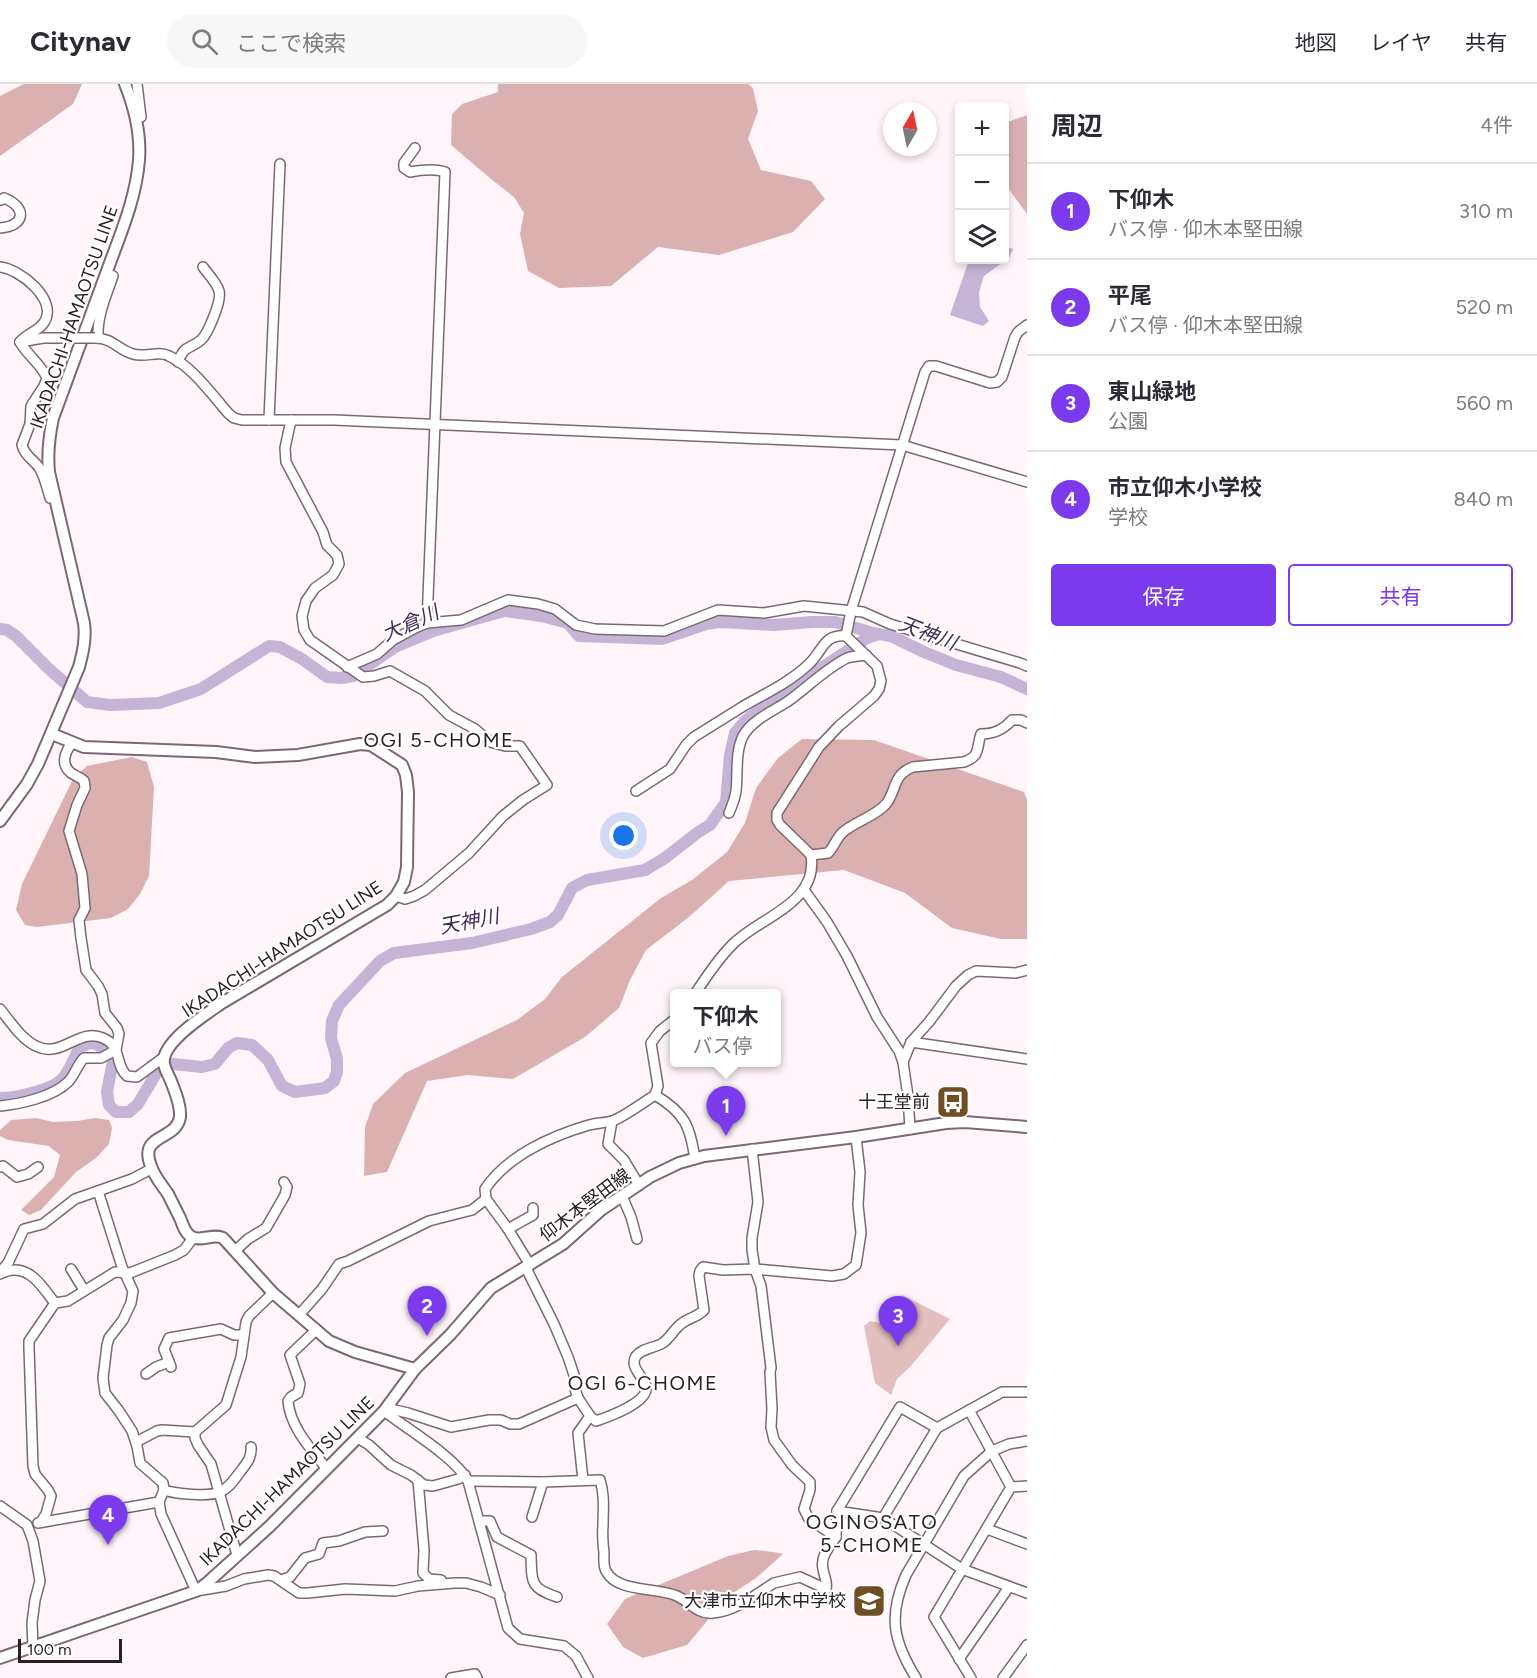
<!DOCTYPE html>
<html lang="ja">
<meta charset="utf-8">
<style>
body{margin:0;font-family:Figtree,"Noto Sans JP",sans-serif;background:#f7f7f7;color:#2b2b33}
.controls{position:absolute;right:18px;top:18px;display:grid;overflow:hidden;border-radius:6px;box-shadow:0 3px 9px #0003}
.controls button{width:54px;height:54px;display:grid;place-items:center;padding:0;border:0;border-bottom:2px solid #e1e1e2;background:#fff;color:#2b2b33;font:30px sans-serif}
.compass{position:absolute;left:883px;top:18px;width:54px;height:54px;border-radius:50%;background:#fff;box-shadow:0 3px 9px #0003;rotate:9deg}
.scale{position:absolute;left:18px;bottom:15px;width:104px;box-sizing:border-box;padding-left:6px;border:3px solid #292126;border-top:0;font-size:16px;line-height:21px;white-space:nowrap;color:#292126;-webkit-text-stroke:4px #fff;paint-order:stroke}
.you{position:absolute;left:624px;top:752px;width:21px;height:21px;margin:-15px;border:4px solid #fff;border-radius:50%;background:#1a73e8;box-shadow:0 0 0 9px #1a73e833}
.badge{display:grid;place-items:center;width:39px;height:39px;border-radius:50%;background:#7c3aed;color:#fff;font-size:20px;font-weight:700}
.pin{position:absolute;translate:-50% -50px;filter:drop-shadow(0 2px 3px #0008)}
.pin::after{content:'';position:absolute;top:32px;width:21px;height:18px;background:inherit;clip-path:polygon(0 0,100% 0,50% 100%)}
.popup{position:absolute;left:670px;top:905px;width:111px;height:78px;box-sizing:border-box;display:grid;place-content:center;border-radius:6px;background:#fff;filter:drop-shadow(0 2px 4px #0005);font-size:20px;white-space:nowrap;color:#7c7c81}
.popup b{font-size:22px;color:#2b2b33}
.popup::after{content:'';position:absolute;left:50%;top:100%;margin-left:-12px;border:12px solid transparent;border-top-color:#fff}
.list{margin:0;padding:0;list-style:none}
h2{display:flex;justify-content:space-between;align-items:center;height:78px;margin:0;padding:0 24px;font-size:26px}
h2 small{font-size:20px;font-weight:400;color:#7c7c81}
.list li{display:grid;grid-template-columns:39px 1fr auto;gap:18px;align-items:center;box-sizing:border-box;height:96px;padding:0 24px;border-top:2px solid #e1e1e2}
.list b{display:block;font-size:22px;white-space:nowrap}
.list p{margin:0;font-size:20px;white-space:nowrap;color:#7c7c81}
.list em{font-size:20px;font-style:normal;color:#7c7c81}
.actions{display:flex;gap:12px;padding:18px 24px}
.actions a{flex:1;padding:14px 0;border:2px solid #7c3aed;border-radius:6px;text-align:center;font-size:21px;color:#7c3aed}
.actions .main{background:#7c3aed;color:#fff}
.icon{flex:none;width:33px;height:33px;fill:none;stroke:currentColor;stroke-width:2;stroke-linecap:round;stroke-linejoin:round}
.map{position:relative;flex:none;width:1027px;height:1594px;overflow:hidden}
header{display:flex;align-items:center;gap:36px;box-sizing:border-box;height:84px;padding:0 30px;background:#fff;border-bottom:2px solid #e1e1e2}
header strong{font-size:28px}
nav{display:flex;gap:33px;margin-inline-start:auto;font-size:21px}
.search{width:420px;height:54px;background:#f7f7f7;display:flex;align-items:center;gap:15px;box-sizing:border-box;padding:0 21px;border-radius:33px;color:#7c7c81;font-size:22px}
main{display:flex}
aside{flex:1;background:#fff}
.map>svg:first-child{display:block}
</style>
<header>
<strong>Citynav</strong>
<div class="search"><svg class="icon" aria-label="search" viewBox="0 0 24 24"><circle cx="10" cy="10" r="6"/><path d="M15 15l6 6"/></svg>ここで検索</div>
<nav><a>地図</a><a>レイヤ</a><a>共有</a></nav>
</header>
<main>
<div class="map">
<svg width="1027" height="1594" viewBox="0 0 1027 1594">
<rect width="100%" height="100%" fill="#fff5fb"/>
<path fill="#e3bfbf" d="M902 1211 950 1235 910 1283 897 1295 891 1311 875 1299 864 1242 870 1237 891 1241 898 1226Z"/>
<g fill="#dbb0b0">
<path d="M24 0H82L73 20 0 72V12Z"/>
<path d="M498 0H748L753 4 758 27 748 55 761 86 811 97 825 115 793 148 719 171 658 163 611 202 559 204 528 187 520 150 524 129 514 113 491 95 451 61 452 30 462 20 498 8Z"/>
<path d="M1027 31V130L1005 100V39Z"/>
<path d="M802 655 874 656 1024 708 1027 716V855H1001L952 844 905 809 844 786 729 797 689 833 646 866 630 896 619 924 585 953 513 995 468 991 427 997 387 1088 364 1092 365 1043 373 1020 405 989 517 936 545 915 562 893 661 814 692 796 727 768 745 739 756 704 778 674Z"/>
<path d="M132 673 147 678 154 703 149 792 140 810 128 825 111 834 37 843 25 841 16 826 22 800 73 695 87 682Z"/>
<path d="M36 1034 53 1038 77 1037 95 1034 109 1036 112 1044 109 1060 96 1074 76 1088 41 1126 29 1131 21 1126 54 1093 60 1071 49 1062 8 1056 0 1052V1046L11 1036Z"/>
<path d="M754 1466 773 1468 783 1470 756 1494 727 1513 687 1561 643 1574 623 1563 607 1540 625 1515 728 1472Z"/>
</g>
<path fill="#c4b5d7" d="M1005 162 1013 165 1009 174 984 192 979 208 980 223 989 237 983 242 950 231 969 176H1005Z"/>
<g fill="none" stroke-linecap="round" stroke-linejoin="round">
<g stroke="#c4b5d7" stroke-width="12">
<path d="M0 545 7 546 16 552 49 585 87 618 110 621 159 619 201 605 269 562 280 563 302 575 327 593 341 594 353 592 395 563 433 547 504 527 541 532 568 539 579 552 662 555 706 540 720 538 774 541 812 538H835L870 548 893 553 924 568 956 581 1001 593 1027 605"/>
<path d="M0 1014C15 1014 53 1006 63 994 70 986 74 974 79 965 95 951 103 965 113 977L107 1008 109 1021 116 1028H129L138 1020 157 988 173 980 202 983 215 980 228 964 237 959 252 961 268 976 282 1002 295 1008 325 1004 334 997 337 988V975L331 954 332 937 339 921 380 877 394 869 472 859 531 845 550 838 558 831 572 804 587 796 645 786 665 774 697 749 710 741 726 718 730 671 735 649 745 637 768 619 867 554 879 550"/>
</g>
<g stroke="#7c6874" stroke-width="12">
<g id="minor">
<path d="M137 0 141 33 137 34"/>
<path d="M415 64 404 79V84L410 88C421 86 434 84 445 88L427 539"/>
<path d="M0 144C26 142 27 123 4 114L1 116"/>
<path d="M0 183C20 185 57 215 45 237 40 247 27 249 20 258"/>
<path d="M95 254C113 254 118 266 133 270 145 274 159 266 169 272 192 282 213 312 229 330L234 334 242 336H334L902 361 1027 398"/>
<path d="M98 254C97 232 106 212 113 192L106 189"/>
<path d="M20 258C27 271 41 280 47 294L44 302 31 322 30 340 22 361C25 373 34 375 40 385 45 394 47 404 50 414H54"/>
<path d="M20 258 43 254H71"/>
<path d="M178 278C185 260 189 266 201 256 208 250 222 216 219 207 217 199 208 190 203 183"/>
<path d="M269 336 280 80"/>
<path d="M291 336 285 364 286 378 323 448 327 461 337 471 339 480 333 491 315 504 306 517 302 532 304 546 310 556 363 593 374 592 390 587 425 607 449 631 475 645 490 658 505 662H520L547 701 523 716 503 732 469 769 425 806 414 812 405 815 396 812"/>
<path d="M846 552 851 527 925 288 929 282H936L990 299 997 298 1002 293 1015 253 1018 248 1027 241"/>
<path d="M347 583 377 570 393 556 417 543 427 539 461 536 508 516 538 520 555 525 576 541 595 545 664 547 718 526 764 529 804 522 863 528 890 540 1020 579 1027 582"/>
<path d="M636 707 670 685 686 661 694 653C710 643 726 633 742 623 764 610 789 599 809 580 823 567 823 550 846 552L877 582 881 597 879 605 874 612 839 642 819 663 777 729V736L780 741 811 771C819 820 759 833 732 861 718 875 706 893 695 910"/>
<path d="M729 729C732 722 735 714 736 707 738 690 735 668 743 652 752 636 773 627 787 618 807 604 825 585 847 574 853 572 860 572 866 571"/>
<path d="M811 771 828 769C834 763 836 755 842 749 854 738 876 732 886 720 897 706 892 691 913 683L964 678C981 672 976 664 981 650 994 650 1003 646 1012 636H1021L1027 639"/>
<path d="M804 806 827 838 847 872 877 933 899 967 903 978 908 1012 910 1045"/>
<path d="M0 925C10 937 21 955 36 962 62 975 79 943 103 954 123 963 114 980 127 992L137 993 164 973"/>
<path d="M911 958 1027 975"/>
<path d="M903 978 911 958 929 938 956 902 968 891 976 887 1016 889 1027 886"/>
<path d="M655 1011C685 1029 690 1042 695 1075"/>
<path d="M0 1022C20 1020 53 1013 68 998 75 991 77 981 84 974H101L116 966 119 950 117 944 105 929 102 910 98 902 86 886 81 854 79 836 85 824 82 790 69 747 77 721 85 704 84 697C80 693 76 692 71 689 60 680 65 668 72 659"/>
<path d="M612 1037 608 1060 624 1076 639 1101"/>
<path d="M0 1083 3 1082 17 1093 28 1090 38 1083"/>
<path d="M151 1085 132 1095 98 1107 122 1183 133 1207 131 1219 123 1236 109 1254 107 1261 103 1294 105 1309 119 1327 132 1347 137 1362 140 1379 163 1399 164 1406 159 1418 161 1430 196 1507 226 1502 244 1495 268 1491 274 1492 299 1509H308L345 1505 395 1507 418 1502 455 1499H466L481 1503 500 1511"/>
<path d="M622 1112 631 1133 637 1155"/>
<path d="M508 1145 533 1131V1124"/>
<path d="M235 1167 248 1155 266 1144 285 1111 287 1103 284 1098"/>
<path d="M530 1181 508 1145 486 1115 485 1105C507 1072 551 1052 589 1041 596 1039 604 1039 612 1037 622 1034 644 1018 655 1011L658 1002 651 959 660 947 675 935"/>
<path d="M526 1184 554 1240 568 1273 575 1294V1305L578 1314 590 1332 596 1337C608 1333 650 1318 646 1302 643 1292 629 1283 636 1272 641 1265 653 1264 661 1260 670 1255 673 1246 681 1240 688 1234 698 1233 704 1226L699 1192 700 1187 703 1183 723 1186 755 1185 832 1192 844 1190 856 1181 861 1149 858 1121 860 1088 856 1053"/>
<path d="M71 1185 84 1206"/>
<path d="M0 1188 8 1179 24 1145 43 1140 75 1115 98 1107"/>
<path d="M0 1190C4 1188 10 1186 14 1186 33 1185 45 1207 55 1219"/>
<path d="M299 1231 322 1205 339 1180 348 1177 429 1137 472 1126 486 1115"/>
<path d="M316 1246 290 1271 300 1300 298 1309 291 1313 288 1317C290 1343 311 1365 327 1385"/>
<path d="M171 1283 164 1265 169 1254 221 1245 234 1251H244"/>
<path d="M146 1290 156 1283 169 1278"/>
<path d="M386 1324 408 1329 451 1343 489 1336H501L510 1340H519L578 1314"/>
<path d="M969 1326 1011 1403"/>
<path d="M384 1327C407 1345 455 1373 468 1397L508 1544 520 1555 564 1562 576 1572 588 1594"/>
<path d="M937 1344 900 1323 837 1427 883 1434 962 1485 1027 1509"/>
<path d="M358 1354 369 1361 391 1381 411 1391 424 1401 433 1402 458 1395 465 1391"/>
<path d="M136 1358 157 1347 162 1346 195 1348"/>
<path d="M418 1396 424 1466 423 1489 429 1495 441 1496"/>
<path d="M583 1396 578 1349 590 1332"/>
<path d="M468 1397 543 1398 600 1396C605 1412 603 1425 603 1442 602 1451 603 1460 604 1469 604 1475 603 1482 606 1487 617 1509 658 1503 677 1512 690 1518 698 1531 713 1529 736 1527 755 1511 774 1499L800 1493 826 1505C828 1498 824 1493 823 1485 820 1473 829 1463 836 1453L809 1435 804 1425 810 1406V1398L792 1381 774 1356 771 1343 772 1325 770 1288 771 1284 761 1202 755 1185 752 1166V1154L758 1118 752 1065"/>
<path d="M1011 1403 1027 1402"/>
<path d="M164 1406C176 1410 209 1413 220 1408 229 1404 234 1396 240 1388 246 1380 252 1374 251 1363"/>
<path d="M0 1422 27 1441 33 1457 40 1497 35 1516 32 1539 33 1563"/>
<path d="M532 1433 543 1398"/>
<path d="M883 1434 937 1344 1002 1308H1027"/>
<path d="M479 1437H490L497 1453 531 1471C532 1497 529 1504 557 1513"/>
<path d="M41 1438 46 1430 51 1412 48 1406 35 1390 33 1382 29 1264V1257L55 1219 68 1217 115 1188 130 1189 175 1171 184 1166 193 1154"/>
<path d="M38 1439 159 1418"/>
<path d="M987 1445 1027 1460"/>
<path d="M836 1453 837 1427"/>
<path d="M237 1471 211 1380 198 1361 195 1354V1348L226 1321 241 1273 246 1238 249 1232 273 1209"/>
<path d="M281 1496 290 1493 305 1474 319 1470 323 1459 339 1457 365 1448 383 1447"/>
<path d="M959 1575 1009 1503"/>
<path d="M451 1594 475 1590 477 1594"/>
<path d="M916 1594C893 1557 888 1532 906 1491L964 1392 992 1367 1009 1360 1027 1357"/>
<path d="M971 1594 934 1533 1011 1403"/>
<path d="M1003 1594 1027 1561"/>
</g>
</g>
<g stroke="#7c6874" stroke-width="14">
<g id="major">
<path d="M0 737 27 700 38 680 79 583C83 568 86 555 84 539L49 388C47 369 49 353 53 334 71 285 89 236 107 187 120 151 136 115 139 76 141 50 135 25 125 0"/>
<path d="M415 1285 450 1251 491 1204 563 1160 601 1126 650 1093 679 1079 704 1072 856 1053 946 1039 965 1038 1027 1043"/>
<path d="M0 1574 196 1507 207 1499 270 1442 384 1327 415 1285 355 1268 329 1257 273 1209 223 1154C213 1149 202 1158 192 1153 185 1150 183 1141 180 1134 176 1126 172 1118 168 1110 162 1101 154 1092 151 1082 149 1077 147 1071 149 1065 154 1051 177 1052 180 1033 181 1021 175 1008 171 997 169 992 165 986 164 980 160 959 206 930 222 919L387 821 396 812 404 798 407 783 408 708 406 691 402 681 371 661 360 660 298 671 255 673 216 668 84 663 52 650"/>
</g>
</g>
<use href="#minor" stroke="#fff" stroke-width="9"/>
<use href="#major" stroke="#fff" stroke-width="10"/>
<g stroke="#7c6874" stroke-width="12" stroke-linecap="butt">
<path id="minor-bridge" d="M71 254H95"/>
</g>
<use href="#minor-bridge" stroke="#fff" stroke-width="9"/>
</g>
<defs>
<g id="bus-square" transform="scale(1.725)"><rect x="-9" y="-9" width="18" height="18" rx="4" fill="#6e4f24" stroke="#fff"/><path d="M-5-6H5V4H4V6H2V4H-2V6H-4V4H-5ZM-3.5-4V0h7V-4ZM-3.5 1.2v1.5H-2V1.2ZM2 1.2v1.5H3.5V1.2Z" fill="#fff"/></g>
<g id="school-square" transform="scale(1.725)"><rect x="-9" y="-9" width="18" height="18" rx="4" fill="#6e4f24" stroke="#fff"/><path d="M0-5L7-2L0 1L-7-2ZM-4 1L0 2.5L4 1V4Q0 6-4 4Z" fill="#fff"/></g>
</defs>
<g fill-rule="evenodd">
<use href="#bus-square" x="953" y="1018"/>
<use href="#school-square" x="869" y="1517"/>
</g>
<g text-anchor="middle" stroke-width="4.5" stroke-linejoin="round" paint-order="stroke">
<g font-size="18" fill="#292126" stroke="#fff">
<text transform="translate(74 233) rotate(-71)" y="6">IKADACHI-HAMAOTSU LINE</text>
<text transform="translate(282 865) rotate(-33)" y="6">IKADACHI-HAMAOTSU LINE</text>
<text transform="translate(585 1121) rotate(-37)" y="6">仰木本堅田線</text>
<text transform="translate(287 1397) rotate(-44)" y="6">IKADACHI-HAMAOTSU LINE</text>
</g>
<g font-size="18" fill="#292126" stroke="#fff" text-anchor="end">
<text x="930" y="1024">十王堂前</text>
<text x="846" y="1523">大津市立仰木中学校</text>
</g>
<g font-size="20" font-style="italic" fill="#412b58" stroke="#fff">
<text transform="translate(410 539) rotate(-24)" y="7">大倉川</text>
<text transform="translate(928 549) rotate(21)" y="7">天神川</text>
<text transform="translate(469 837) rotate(-11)" y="7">天神川</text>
</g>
<g font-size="20" letter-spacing="1.5" fill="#292126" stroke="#fff">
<text x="439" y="663">OGI 5-CHOME</text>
<text x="643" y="1306">OGI 6-CHOME</text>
<text x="872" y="1445">OGINOSATO<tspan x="872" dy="23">5-CHOME</tspan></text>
</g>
</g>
</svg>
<div class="controls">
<button>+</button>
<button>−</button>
<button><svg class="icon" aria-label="layers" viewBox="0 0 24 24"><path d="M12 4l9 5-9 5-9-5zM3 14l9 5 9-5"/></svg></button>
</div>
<svg class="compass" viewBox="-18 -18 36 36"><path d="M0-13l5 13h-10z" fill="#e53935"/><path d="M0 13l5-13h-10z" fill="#7c7c81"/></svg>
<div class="scale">100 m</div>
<div class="you"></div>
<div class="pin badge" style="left:726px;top:1052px">1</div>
<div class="popup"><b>下仰木</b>バス停</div>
<div class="pin badge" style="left:427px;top:1252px">2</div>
<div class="pin badge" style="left:898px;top:1262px">3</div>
<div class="pin badge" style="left:108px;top:1461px">4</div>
</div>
<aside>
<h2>周辺<small>4件</small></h2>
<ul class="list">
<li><span class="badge">1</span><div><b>下仰木</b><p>バス停 · 仰木本堅田線</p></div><em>310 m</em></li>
<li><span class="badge">2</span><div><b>平尾</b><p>バス停 · 仰木本堅田線</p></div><em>520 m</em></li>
<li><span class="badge">3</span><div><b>東山緑地</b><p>公園</p></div><em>560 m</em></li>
<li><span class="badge">4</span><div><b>市立仰木小学校</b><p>学校</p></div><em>840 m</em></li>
</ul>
<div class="actions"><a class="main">保存</a><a>共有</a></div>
</aside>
</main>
